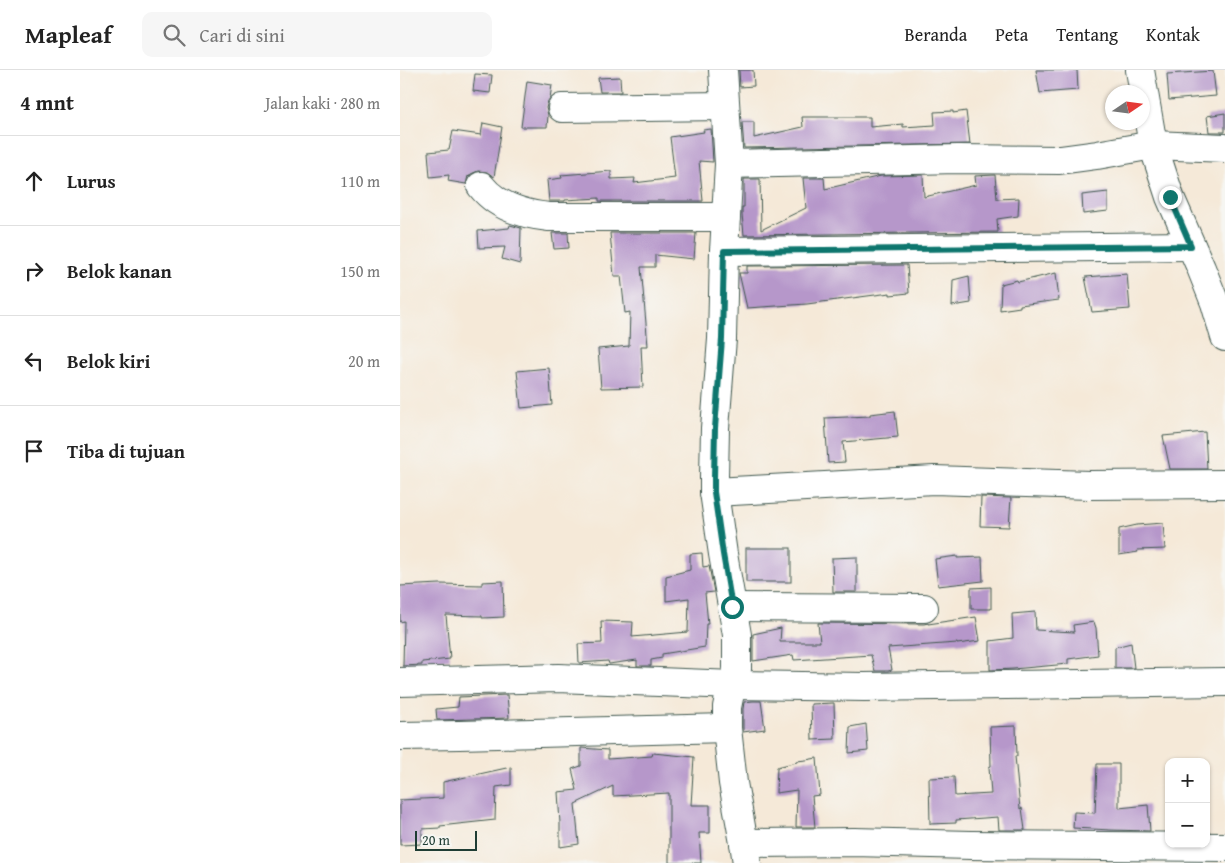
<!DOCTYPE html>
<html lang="id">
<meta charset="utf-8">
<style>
body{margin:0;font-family:"Gentium Book Plus",serif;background:#f6f6f6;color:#222}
.controls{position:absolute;right:15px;bottom:15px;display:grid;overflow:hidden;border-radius:10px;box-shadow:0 1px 4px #0004}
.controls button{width:45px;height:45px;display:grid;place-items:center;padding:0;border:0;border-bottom:1px solid #e0e0e0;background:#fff;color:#222;font:25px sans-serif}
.compass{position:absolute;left:705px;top:15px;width:45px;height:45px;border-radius:50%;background:#fff;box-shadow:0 1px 4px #0004;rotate:77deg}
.scale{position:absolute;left:15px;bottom:12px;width:62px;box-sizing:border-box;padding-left:5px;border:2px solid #1f3d34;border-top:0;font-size:14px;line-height:18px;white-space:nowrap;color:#1f3d34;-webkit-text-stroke:4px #f6f6f2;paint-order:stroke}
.stop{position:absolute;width:15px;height:15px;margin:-11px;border:4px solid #0f766e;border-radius:50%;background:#fff}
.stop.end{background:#0f766e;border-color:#fff;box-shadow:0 1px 5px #0008}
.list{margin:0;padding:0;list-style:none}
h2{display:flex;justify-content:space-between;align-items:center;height:65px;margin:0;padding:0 20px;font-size:21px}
h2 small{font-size:16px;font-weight:400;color:#767676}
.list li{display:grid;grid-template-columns:32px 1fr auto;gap:15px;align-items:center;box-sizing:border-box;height:90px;padding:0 20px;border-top:1px solid #e0e0e0}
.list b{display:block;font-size:19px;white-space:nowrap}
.list em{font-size:16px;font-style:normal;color:#767676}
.icon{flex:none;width:28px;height:28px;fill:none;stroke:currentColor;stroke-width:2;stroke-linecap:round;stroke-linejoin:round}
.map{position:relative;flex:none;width:825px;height:793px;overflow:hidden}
header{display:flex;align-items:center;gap:30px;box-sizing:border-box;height:70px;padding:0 25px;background:#fff;border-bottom:1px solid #e0e0e0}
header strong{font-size:24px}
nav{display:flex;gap:28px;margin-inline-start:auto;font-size:18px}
.search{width:350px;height:45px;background:#f6f6f6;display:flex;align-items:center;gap:12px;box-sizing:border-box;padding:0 18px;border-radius:10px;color:#767676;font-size:19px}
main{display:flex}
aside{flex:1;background:#fff}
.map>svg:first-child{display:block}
</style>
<header>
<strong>Mapleaf</strong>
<div class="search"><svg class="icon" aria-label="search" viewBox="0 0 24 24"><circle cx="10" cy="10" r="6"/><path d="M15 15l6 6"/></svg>Cari di sini</div>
<nav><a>Beranda</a><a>Peta</a><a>Tentang</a><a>Kontak</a></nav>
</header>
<main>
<aside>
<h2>4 mnt<small>Jalan kaki · 280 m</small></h2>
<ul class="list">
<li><svg class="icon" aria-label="ahead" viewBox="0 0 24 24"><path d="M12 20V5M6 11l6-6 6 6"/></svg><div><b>Lurus</b></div><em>110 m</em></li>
<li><svg class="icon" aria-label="right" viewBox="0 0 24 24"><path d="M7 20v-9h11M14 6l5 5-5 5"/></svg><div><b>Belok kanan</b></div><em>150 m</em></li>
<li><svg class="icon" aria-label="left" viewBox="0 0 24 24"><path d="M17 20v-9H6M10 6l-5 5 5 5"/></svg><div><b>Belok kiri</b></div><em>20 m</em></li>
<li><svg class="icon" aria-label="arrive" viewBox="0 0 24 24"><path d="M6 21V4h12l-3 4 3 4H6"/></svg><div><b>Tiba di tujuan</b></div></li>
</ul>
</aside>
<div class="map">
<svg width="825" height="793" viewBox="0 0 825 793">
<rect width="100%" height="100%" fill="#f6f6f2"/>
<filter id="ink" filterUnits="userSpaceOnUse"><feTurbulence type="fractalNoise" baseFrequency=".02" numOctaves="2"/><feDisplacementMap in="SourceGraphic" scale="10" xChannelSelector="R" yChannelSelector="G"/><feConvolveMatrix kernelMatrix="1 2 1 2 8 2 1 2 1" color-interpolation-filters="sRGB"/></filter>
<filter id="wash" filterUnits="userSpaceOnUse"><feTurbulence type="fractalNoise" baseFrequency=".0096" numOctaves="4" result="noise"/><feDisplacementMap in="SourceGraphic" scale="20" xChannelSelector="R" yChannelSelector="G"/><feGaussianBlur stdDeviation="1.12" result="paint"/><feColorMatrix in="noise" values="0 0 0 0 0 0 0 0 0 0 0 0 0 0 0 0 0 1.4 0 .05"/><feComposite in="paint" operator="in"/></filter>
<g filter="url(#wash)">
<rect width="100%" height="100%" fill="#f5e9d8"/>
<g id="blocks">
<g fill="#b697ca">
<path d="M339 0H353L354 16 340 17Z"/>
<path d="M636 0H677L678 20 640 23Z"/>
<path d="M813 1 816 26 769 30 767 4Z"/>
<path d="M75 4 92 5 90 23 73 21Z"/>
<path d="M220 7 221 22H200L198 8Z"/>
<path d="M127 11 152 15 150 28 148 31 146 38 148 45 147 57H121Z"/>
<path d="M553 41V43L566 41 570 74 344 78 342 52H354V68L403 57 402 47H470V57L503 54V57L535 55 534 42Z"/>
<path d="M825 43V62H809L807 46Z"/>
<path d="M83 53 102 57 94 107 87 102 78 101 71 104 69 107 68 106 66 114 48 111 49 105 30 107 28 82 49 80 53 61 81 65Z"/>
<path d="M311 59 313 92 299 91 303 131H199V128L165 130V131H149L147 110 162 108 161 105 211 101V109L235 108 234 113 275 108 270 67 304 62 303 60Z"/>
<path d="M523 105 524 127 576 115 575 106 595 105 597 129 619 128 618 146 597 149 598 162 344 165 342 144V137H344V109H360L361 160 406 138 403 108H424L425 119 481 106Z"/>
<path d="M708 122V141L683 144 682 125Z"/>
<path d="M110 155 121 158 120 194 102 189 105 177 79 178 78 161 109 158Z"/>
<path d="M152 163H168L169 178 154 179Z"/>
<path d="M210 163H296L294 189 255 185V197H241L248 276H241L243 317 201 318 198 279 229 276 230 242 225 243 221 206H214Z"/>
<path d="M507 195 509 223 490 225V223L407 234 347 238 339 203H347V196Z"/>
<path d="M656 203 659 230 620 235V237L600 240 601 214 617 210 618 212Z"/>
<path d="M727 204 730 239 692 242 685 207Z"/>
<path d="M569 206 571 233 552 236 553 210Z"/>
<path d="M149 298 152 335 121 338 117 301Z"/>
<path d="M495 341 498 367 443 372 445 392 428 393 425 348 470 346V344Z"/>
<path d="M805 362 807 399H770L763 366Z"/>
<path d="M581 427 611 428 609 457 580 456Z"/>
<path d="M763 453 765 479 737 480 738 482 719 485V459L737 455Z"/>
<rect x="346" y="478" width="45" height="34"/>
<path d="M302 483 303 497 309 496 314 522 305 523 308 554H306L305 577 262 584V588L251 590V596H237V590L209 594 208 591 179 593 178 574 202 573 201 551 233 552 232 567 288 562 289 528 266 531V506L290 500V484Z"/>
<path d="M557 486V488L582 487 583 511 538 516 535 489Z"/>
<path d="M457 487V522H433L432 488Z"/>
<path d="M103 511 104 547 82 548V546L46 545 50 589 22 592V595L3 596 4 551 0 552V516L40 514 82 515V512Z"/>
<path d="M591 517V539H571V518Z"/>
<path d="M635 542 636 560 674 562 673 555 694 552 696 558 698 585 668 589V594L613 599 590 600V571L613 568 612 544Z"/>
<path d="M576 547 580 571 557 574V573L488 578 492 600 488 601H475L471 585 394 590 393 585 353 591V564L381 558 380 572H420L418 553 524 554 528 553V554Z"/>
<path d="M731 573 734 598H715V577Z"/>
<path d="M107 625 109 648 37 650 36 639 58 637 59 627Z"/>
<path d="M353 631H361L365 659 343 662V639L344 632Z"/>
<path d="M434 633 435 669 412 670 411 634Z"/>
<path d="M466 654 468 681 449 683 450 657Z"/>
<path d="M616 656 617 686H615L620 739 622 738 625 760H599L598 747 556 750V753L530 754 529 708 554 707 555 726 591 724 589 697 591 696 590 657Z"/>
<path d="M181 678 208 680V689L252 686 253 683 294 687 291 735H310V763H299L301 793H269V723L213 726V716L175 734 179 774 160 777V753L158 722 177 720 172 699 181 696Z"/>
<path d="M417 688 420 725 412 726 415 757H396L397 720 376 723 377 697 397 692V691L406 690Z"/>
<path d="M697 694H719V738L748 735 750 761 711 760 673 758 674 742 695 743Z"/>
<path d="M111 697V715L96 717 95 750 40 756V758L22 759V774L0 775V730L43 728V712Z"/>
</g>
</g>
</g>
<g filter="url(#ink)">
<use href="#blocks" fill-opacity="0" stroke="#3f574d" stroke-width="1"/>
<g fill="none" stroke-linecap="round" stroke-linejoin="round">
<g stroke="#3f574d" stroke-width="30">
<g id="minor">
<path d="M323 0 329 94 324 181 322 269 315 358 314 408V422L323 484 337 565V599L334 615 330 623 327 637V658L333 713 344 773 347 793"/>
<path d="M740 0 753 75 770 127 801 198 815 233 825 267"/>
<path d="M162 38 325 36"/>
<path d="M329 94 558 89 660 90 697 85 753 75 825 78"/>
<path d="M81 116C85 121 90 126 96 130 112 141 130 145 149 147H326"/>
<path d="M324 181 791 176"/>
<path d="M314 422 534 410 690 415 825 414"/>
<path d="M332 537 524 538"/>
<path d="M0 612 158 608 334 615 464 617 825 612"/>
<path d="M0 666 59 665 327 658"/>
<path d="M344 773 454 772 571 775 825 777"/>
</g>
</g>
<use href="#minor" stroke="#fff" stroke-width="28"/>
</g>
</g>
<g fill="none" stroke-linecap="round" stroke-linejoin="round" filter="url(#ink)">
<path stroke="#0f766e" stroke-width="6" d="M332 537 323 484 314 422V408L315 358 322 269 324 181 791 176 770 127"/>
</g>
</svg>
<div class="controls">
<button>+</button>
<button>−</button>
</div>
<svg class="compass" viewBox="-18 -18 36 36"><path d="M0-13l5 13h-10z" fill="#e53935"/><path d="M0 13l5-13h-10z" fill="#767676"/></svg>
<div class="scale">20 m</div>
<div class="stop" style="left:332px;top:537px"></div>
<div class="stop end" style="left:770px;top:127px"></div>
</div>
</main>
